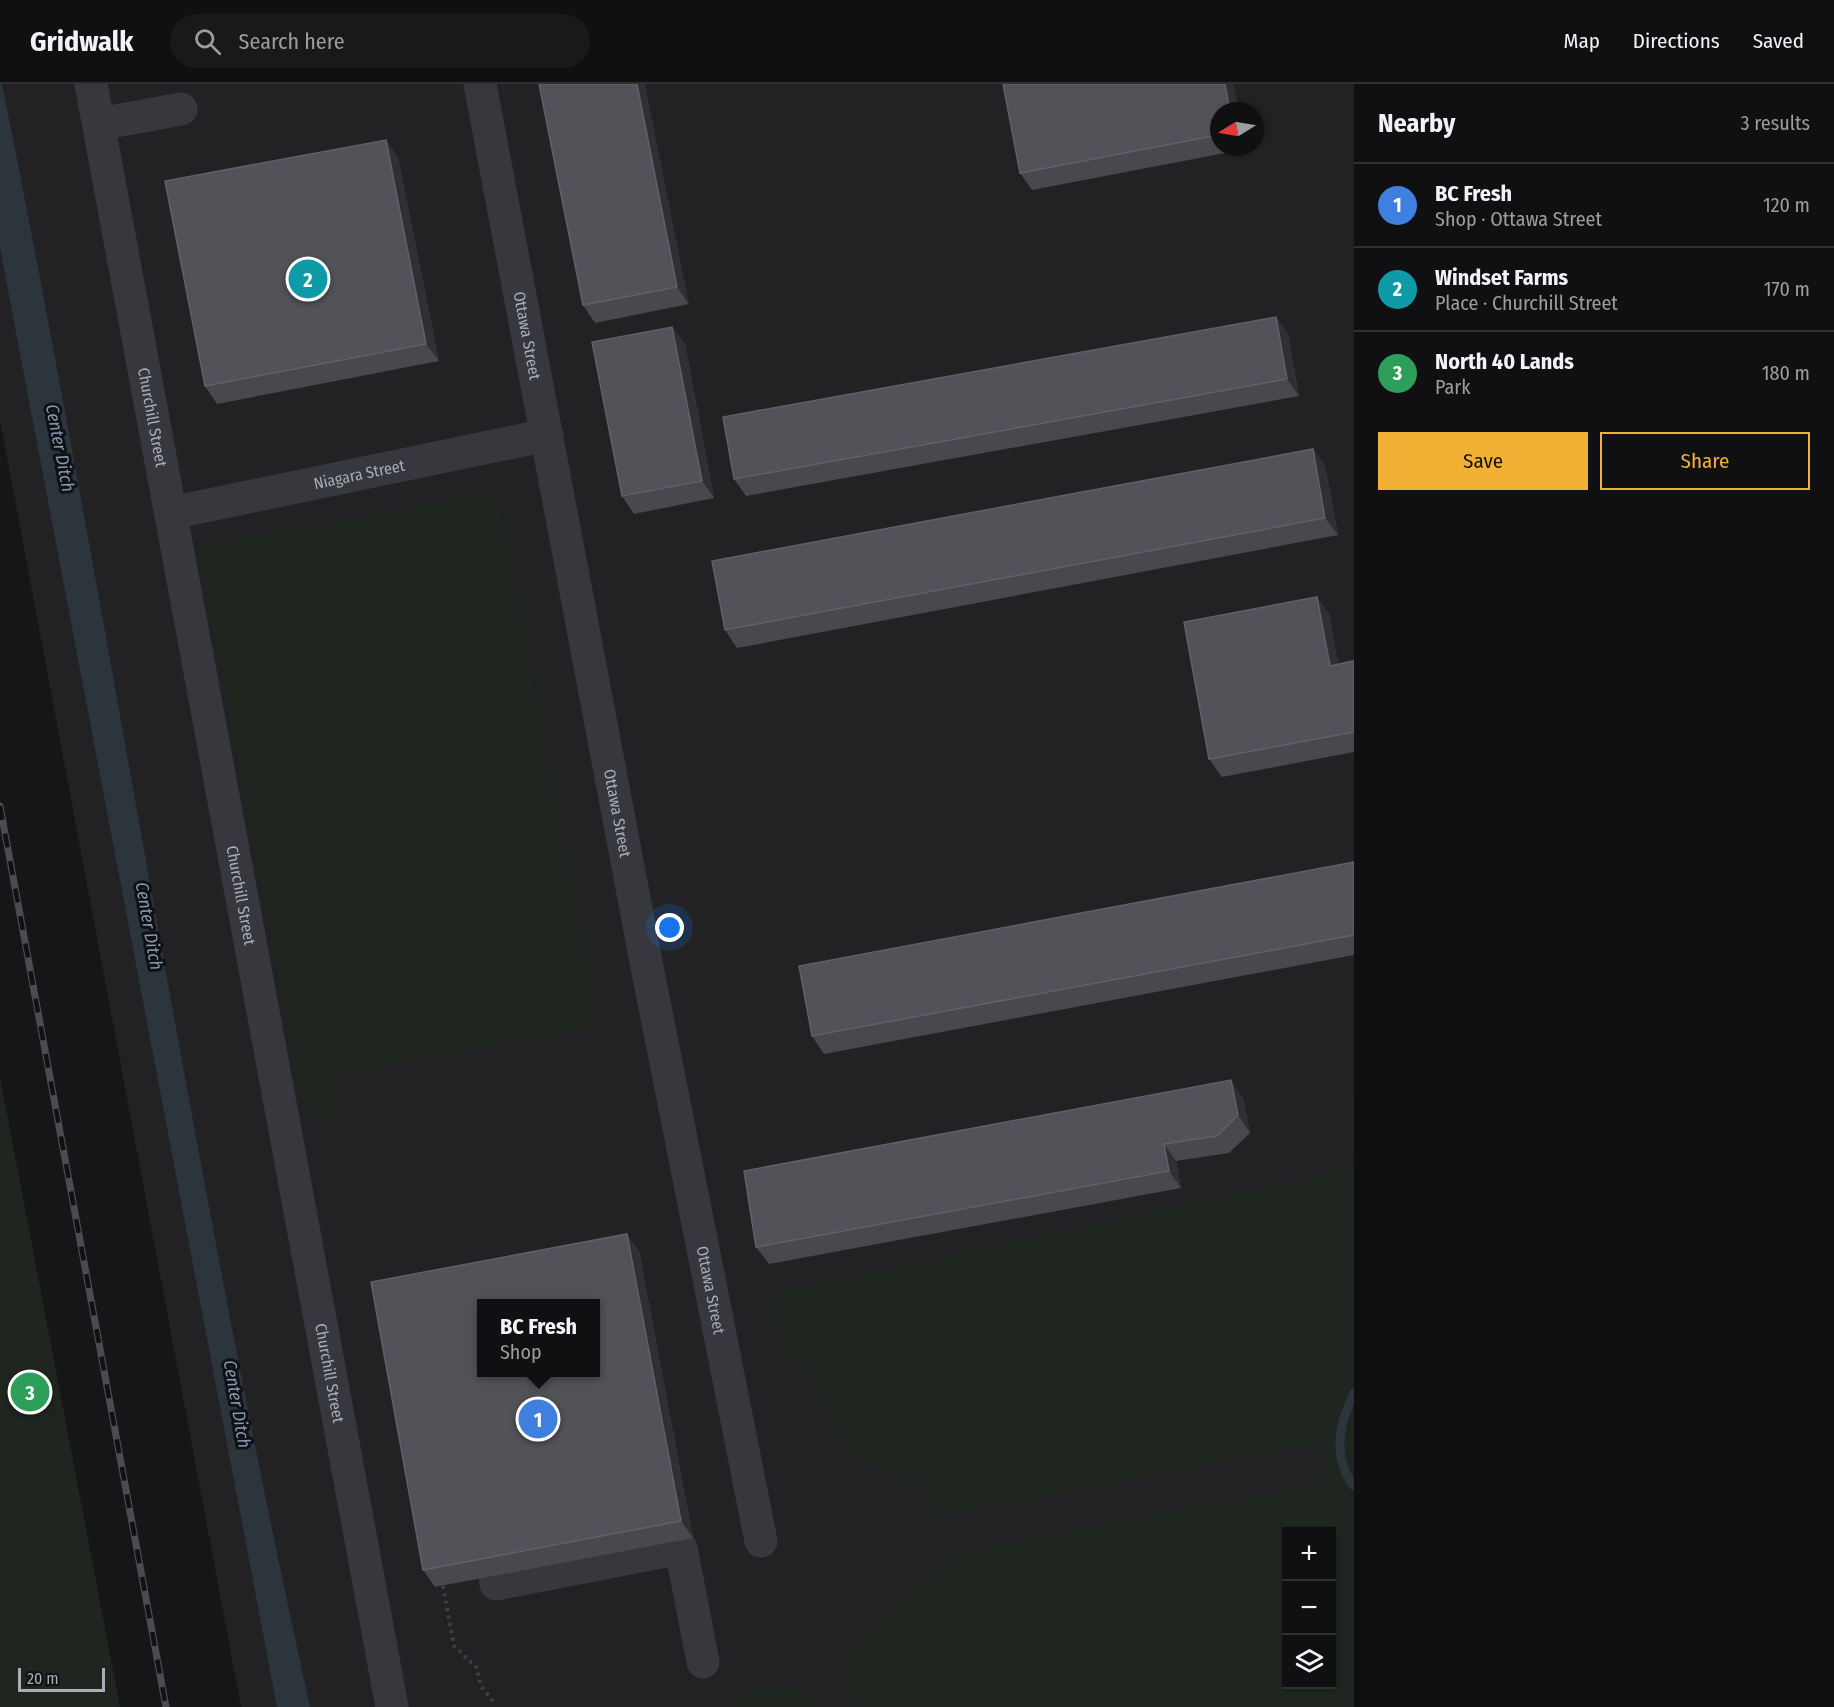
<!DOCTYPE html>
<meta charset="utf-8">
<style>
body{margin:0;font-family:"Fira Sans Condensed",sans-serif;background:#19191b;color:#f1f3f6}
.controls{position:absolute;right:18px;bottom:18px;display:grid;overflow:hidden;border-radius:0px;box-shadow:0 3px 9px #0003}
.controls button{width:54px;height:54px;display:grid;place-items:center;padding:0;border:0;border-bottom:2px solid #303032;background:#101012;color:#f1f3f6;font:30px sans-serif}
.compass{position:absolute;left:1210px;top:18px;width:54px;height:54px;border-radius:50%;background:#101012;box-shadow:0 3px 9px #0003;rotate:259deg}
.scale{position:absolute;left:18px;bottom:15px;width:87px;box-sizing:border-box;padding-left:6px;border:3px solid #a8adb8;border-top:0;font-size:16px;line-height:21px;white-space:nowrap;color:#a8adb8;-webkit-text-stroke:4px #111113;paint-order:stroke}
.you{position:absolute;left:670px;top:844px;width:21px;height:21px;margin:-15px;border:4px solid #fff;border-radius:50%;background:#1a73e8;box-shadow:0 0 0 9px #1a73e833}
.badge{display:grid;place-items:center;width:39px;height:39px;border-radius:50%;background:#f2b134;color:#fff;font-size:20px;font-weight:700}
.pin{position:absolute;translate:-50% -50%;border:3px solid #fff;box-shadow:0 2px 6px #0006}
.popup{position:absolute;left:477px;top:1215px;width:123px;height:78px;box-sizing:border-box;display:grid;place-content:center;border-radius:0px;background:#101012;filter:drop-shadow(0 2px 4px #0005);font-size:20px;white-space:nowrap;color:#9c9d9f}
.popup b{font-size:22px;color:#f1f3f6}
.popup::after{content:'';position:absolute;left:50%;top:100%;margin-left:-12px;border:12px solid transparent;border-top-color:#101012}
.list{margin:0;padding:0;list-style:none}
h2{display:flex;justify-content:space-between;align-items:center;height:78px;margin:0;padding:0 24px;font-size:26px}
h2 small{font-size:20px;font-weight:400;color:#9c9d9f}
.list li{display:grid;grid-template-columns:39px 1fr auto;gap:18px;align-items:center;box-sizing:border-box;height:84px;padding:0 24px;border-top:2px solid #303032}
.list b{display:block;font-size:22px;white-space:nowrap}
.list p{margin:0;font-size:20px;white-space:nowrap;color:#9c9d9f}
.list em{font-size:20px;font-style:normal;color:#9c9d9f}
.actions{display:flex;gap:12px;padding:18px 24px}
.actions a{flex:1;padding:14px 0;border:2px solid #f2b134;border-radius:0px;text-align:center;font-size:21px;color:#f2b134}
.actions .main{background:#f2b134;color:#111}
.icon{flex:none;width:33px;height:33px;fill:none;stroke:currentColor;stroke-width:2;stroke-linecap:round;stroke-linejoin:round}
.map{position:relative;flex:none;width:1354px;height:1623px;overflow:hidden}
header{display:flex;align-items:center;gap:36px;box-sizing:border-box;height:84px;padding:0 30px;background:#101012;border-bottom:2px solid #303032}
header strong{font-size:28px}
nav{display:flex;gap:33px;margin-inline-start:auto;font-size:21px}
.search{width:420px;height:54px;background:#19191b;display:flex;align-items:center;gap:15px;box-sizing:border-box;padding:0 21px;border-radius:33px;color:#9c9d9f;font-size:22px}
main{display:flex}
aside{flex:1;background:#101012}
.map>svg:first-child{display:block}
</style>
<header>
<strong>Gridwalk</strong>
<div class="search"><svg class="icon" aria-label="search" viewBox="0 0 24 24"><circle cx="10" cy="10" r="6"/><path d="M15 15l6 6"/></svg>Search here</div>
<nav><a>Map</a><a>Directions</a><a>Saved</a></nav>
</header>
<main>
<div class="map">
<svg width="1354" height="1623" viewBox="0 0 1354 1623">
<rect width="100%" height="100%" fill="#161618"/>
<path fill="#222225" fill-rule="evenodd" d="M0 0H1354V1623H241L0 336ZM1219 27H1255V63H1219ZM481 1220H595V1288H481ZM1286 1448H1332V1600H1286Z"/>
<g fill="#1e261f" fill-rule="evenodd">
<path d="M498 407 599 943 334 989 341 1029 326 1039 304 1025 198 463Z"/>
<path d="M0 993 120 1623H0Z"/>
<path d="M1354 1008V1080L1345 1010Z"/>
<path d="M1354 1084V1623H855L845 1572 958 1468 1325 1399 1318 1359 933 1433 923 1397 902 1400 855 1369 838 1343 806 1282 783 1276 771 1210ZM1286 1448H1332V1600H1286Z"/>
<path d="M765 1602 792 1603 820 1623H730Z"/>
</g>
<path fill="#2c353c" d="M0 0H2C111 540 191 1085 310 1623H277L0 164Z"/>
<g fill="none" stroke-linecap="round" stroke-linejoin="round">
<path stroke="#2c353c" stroke-width="9" d="M1354 1309C1339 1339 1332 1374 1354 1402"/>
<path stroke="#3d3f44" stroke-width="4" stroke-dasharray="3 4.5" stroke-linecap="butt" d="M443 1502 454 1562 477 1584 481 1602 493 1617"/>
<g stroke="#37383d" stroke-width="33">
<path id="s1" d="M91 0 392 1623"/>
<path id="s2" d="M480 0 647 883 761 1457"/>
<path d="M99 40 181 25"/>
<path id="s3" d="M171 429 547 351"/>
<path d="M495 1492 496 1500 681 1464 703 1578"/>
</g>
<g stroke="#4a4c52" stroke-width="7">
<path id="rail" d="M0 722 166 1623"/>
</g>
<use href="#rail" stroke="#111113" stroke-width="4.5" stroke-dasharray="14" stroke-linecap="butt"/>
</g>
<g fill="#47494d">
<path d="M539 0 689 220 595 239 583 221Z"/>
<path d="M1003 0H1233L1239 27H1219V63H1245L1246 65 1032 106 1020 89Z"/>
<path d="M386 56 398 74 439 277 217 320 205 302Z"/>
<path d="M1276 233 1288 250 1299 312 746 412 734 395Z"/>
<path d="M672 243 685 260 714 414 634 430 622 412Z"/>
<path d="M1313 365 1325 382 1338 451 737 564 725 546Z"/>
<path d="M1317 513 1329 530 1338 580 1353 577 1354 578V668L1222 693 1209 675Z"/>
<path d="M1354 778V871L824 970 812 952Z"/>
<path d="M1243 1014 1250 1049 1229 1069 1176 1077 1181 1104 769 1180 756 1163Z"/>
<path d="M639 1167 693 1454 435 1503 423 1486Z"/>
</g>
<g fill="#2f3033">
<path d="M637 0H645L689 220 677 203Z"/>
<path d="M1225 0H1233L1239 27H1230Z"/>
<path d="M386 56 398 74 439 277 426 260Z"/>
<path d="M1276 233 1288 250 1299 312 1287 295Z"/>
<path d="M672 243 685 260 714 414 702 397Z"/>
<path d="M1313 365 1325 382 1338 451 1325 434Z"/>
<path d="M1317 513 1329 530 1342 599 1330 582Z"/>
<path d="M1231 996 1243 1014 1250 1049 1238 1031Z"/>
<path d="M1164 1060 1176 1077 1181 1104 1169 1087Z"/>
<path d="M627 1150 639 1167 693 1454 681 1437Z"/>
</g>
<g fill="#525359" stroke="#5f6168" stroke-width="1.5" fill-rule="evenodd">
<path d="M539 0H637L677 203 583 221Z"/>
<path d="M1003 0H1225L1230 27H1219V51L1020 89Z"/>
<path d="M386 56 426 260 205 302 165 97Z"/>
<path d="M1276 233 1287 295 734 395 723 333Z"/>
<path d="M672 243 702 397 622 412 592 258Z"/>
<path d="M1313 365 1325 434 725 546 712 477Z"/>
<path d="M1317 513 1330 582 1353 577 1354 582V648L1209 675 1184 538Z"/>
<path d="M1354 778V851L812 952 799 882Z"/>
<path d="M1231 996 1238 1031 1217 1052 1164 1060 1169 1087 756 1163 744 1087Z"/>
<path d="M627 1150 681 1437 423 1486 371 1198ZM481 1220H595V1288H481Z"/>
</g>
<g text-anchor="middle" stroke-width="6" stroke-linejoin="round" paint-order="stroke">
<g font-size="16" fill="#a8adb8" stroke="#111113">
<text dy="6" stroke="none"><textPath href="#s2" startOffset="256">Ottawa Street</textPath></text>
<text dy="6" stroke="none"><textPath href="#s1" startOffset="339">Churchill Street</textPath></text>
<text dy="6" stroke="none"><textPath href="#s3" startOffset="192">Niagara Street</textPath></text>
<text dy="6" stroke="none"><textPath href="#s2" startOffset="742">Ottawa Street</textPath></text>
<text dy="6" stroke="none"><textPath href="#s1" startOffset="825">Churchill Street</textPath></text>
<text dy="6" stroke="none"><textPath href="#s2" startOffset="1228">Ottawa Street</textPath></text>
<text dy="6" stroke="none"><textPath href="#s1" startOffset="1311">Churchill Street</textPath></text>
</g>
<g font-size="18" font-style="italic" fill="#7f9bb3" stroke="#111113">
<text transform="translate(60 364) rotate(79)" y="6">Center Ditch</text>
<text transform="translate(149 842) rotate(80)" y="6">Center Ditch</text>
<text transform="translate(237 1320) rotate(80)" y="6">Center Ditch</text>
</g>
</g>
</svg>
<div class="controls">
<button>+</button>
<button>−</button>
<button><svg class="icon" aria-label="layers" viewBox="0 0 24 24"><path d="M12 4l9 5-9 5-9-5zM3 14l9 5 9-5"/></svg></button>
</div>
<svg class="compass" viewBox="-18 -18 36 36"><path d="M0-13l5 13h-10z" fill="#e53935"/><path d="M0 13l5-13h-10z" fill="#9c9d9f"/></svg>
<div class="scale">20 m</div>
<div class="you"></div>
<div class="pin badge" style="left:538px;top:1335px;background:#3f7fe0">1</div>
<div class="popup"><b>BC Fresh</b>Shop</div>
<div class="pin badge" style="left:308px;top:195px;background:#0f9aa8">2</div>
<div class="pin badge" style="left:30px;top:1308px;background:#2e9e5b">3</div>
</div>
<aside>
<h2>Nearby<small>3 results</small></h2>
<ul class="list">
<li><span class="badge" style="background:#3f7fe0">1</span><div><b>BC Fresh</b><p>Shop · Ottawa Street</p></div><em>120 m</em></li>
<li><span class="badge" style="background:#0f9aa8">2</span><div><b>Windset Farms</b><p>Place · Churchill Street</p></div><em>170 m</em></li>
<li><span class="badge" style="background:#2e9e5b">3</span><div><b>North 40 Lands</b><p>Park</p></div><em>180 m</em></li>
</ul>
<div class="actions"><a class="main">Save</a><a>Share</a></div>
</aside>
</main>
